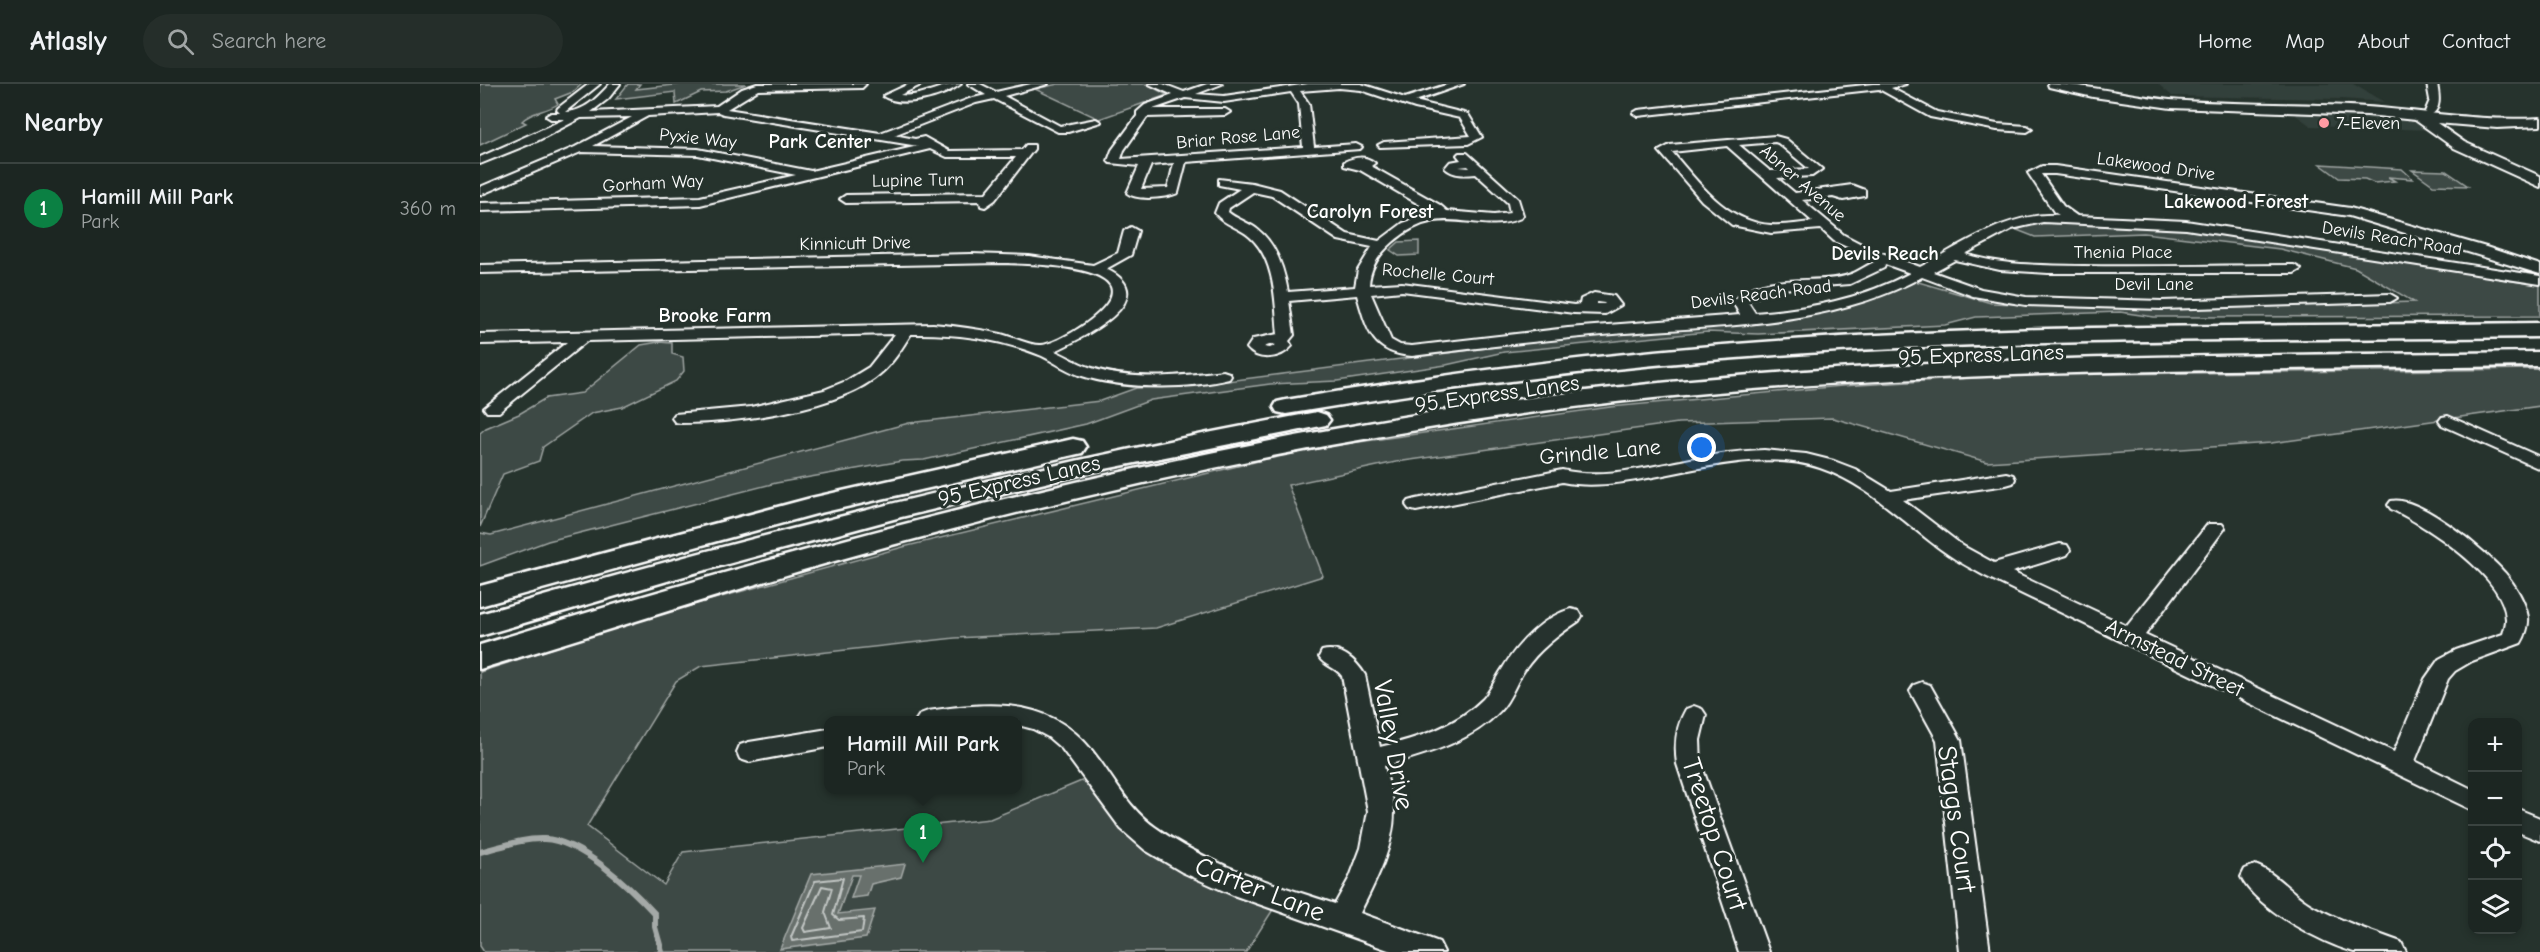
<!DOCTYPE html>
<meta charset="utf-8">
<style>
body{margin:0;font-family:"Comic Neue",sans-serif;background:#252e2a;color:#f1f3f6}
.controls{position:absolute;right:18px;bottom:18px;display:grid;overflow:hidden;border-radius:12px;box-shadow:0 3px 9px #0003}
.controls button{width:54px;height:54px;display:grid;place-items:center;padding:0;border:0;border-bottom:2px solid #3a4340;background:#1c2622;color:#f1f3f6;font:30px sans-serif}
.you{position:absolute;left:1222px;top:364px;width:21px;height:21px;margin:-15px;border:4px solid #fff;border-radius:50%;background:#1a73e8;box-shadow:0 0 0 9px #1a73e833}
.badge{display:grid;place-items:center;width:39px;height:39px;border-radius:50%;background:#0b8043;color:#fff;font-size:20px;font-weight:700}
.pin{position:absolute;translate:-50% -50px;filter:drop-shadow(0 2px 3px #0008)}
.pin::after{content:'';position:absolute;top:32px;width:21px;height:18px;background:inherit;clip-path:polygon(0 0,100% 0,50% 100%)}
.popup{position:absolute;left:344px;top:632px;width:198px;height:78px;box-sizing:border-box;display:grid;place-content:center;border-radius:12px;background:#1c2622;filter:drop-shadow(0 2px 4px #0005);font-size:20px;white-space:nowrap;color:#a0a5a5}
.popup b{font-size:22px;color:#f1f3f6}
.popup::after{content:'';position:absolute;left:50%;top:100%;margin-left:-12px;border:12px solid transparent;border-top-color:#1c2622}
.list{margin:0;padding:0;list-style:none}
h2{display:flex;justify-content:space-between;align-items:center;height:78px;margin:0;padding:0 24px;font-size:26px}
h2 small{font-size:20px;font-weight:400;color:#a0a5a5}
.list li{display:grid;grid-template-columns:39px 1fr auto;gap:18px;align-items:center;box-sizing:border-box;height:90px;padding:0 24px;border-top:2px solid #3a4340}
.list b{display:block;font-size:22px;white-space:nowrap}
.list p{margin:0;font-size:20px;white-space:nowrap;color:#a0a5a5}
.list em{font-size:20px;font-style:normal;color:#a0a5a5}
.icon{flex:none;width:33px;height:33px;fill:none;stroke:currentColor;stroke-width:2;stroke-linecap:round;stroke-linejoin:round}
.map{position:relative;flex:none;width:2060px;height:868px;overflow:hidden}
header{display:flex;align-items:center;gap:36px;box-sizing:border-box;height:84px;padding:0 30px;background:#1c2622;border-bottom:2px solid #3a4340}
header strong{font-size:28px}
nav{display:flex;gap:33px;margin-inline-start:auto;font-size:21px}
.search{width:420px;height:54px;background:#252e2a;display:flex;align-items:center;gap:15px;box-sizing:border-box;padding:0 21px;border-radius:33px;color:#a0a5a5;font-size:22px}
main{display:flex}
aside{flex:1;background:#1c2622}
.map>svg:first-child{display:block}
</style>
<header>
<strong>Atlasly</strong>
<div class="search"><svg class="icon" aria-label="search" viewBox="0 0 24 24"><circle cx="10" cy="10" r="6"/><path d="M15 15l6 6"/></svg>Search here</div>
<nav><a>Home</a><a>Map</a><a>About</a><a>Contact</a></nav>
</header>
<main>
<aside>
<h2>Nearby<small></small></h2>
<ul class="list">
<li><span class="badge">1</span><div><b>Hamill Mill Park</b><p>Park</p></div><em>360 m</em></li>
</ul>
</aside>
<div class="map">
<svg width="2060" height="868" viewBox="0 0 2060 868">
<rect width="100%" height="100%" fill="#26332d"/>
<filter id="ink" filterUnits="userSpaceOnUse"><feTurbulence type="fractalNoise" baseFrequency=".0167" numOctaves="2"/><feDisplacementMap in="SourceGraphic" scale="12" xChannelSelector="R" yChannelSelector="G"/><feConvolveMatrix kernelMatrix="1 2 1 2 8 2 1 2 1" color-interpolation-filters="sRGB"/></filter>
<g filter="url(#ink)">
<g fill="#333f3a">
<path d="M1678 0H1873L1904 18 1862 15 1692 12Z"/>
<path d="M1810 27 1891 29 1942 40 1950 46 1831 42Z"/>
</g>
<g fill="#3e4944" stroke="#9ea4a2" stroke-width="1.5">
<path d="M0 0H102L93 8 75 15 78 20C66 28 52 27 42 37L46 39 0 61Z"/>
<path d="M148 0H160L156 5 203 0H266L246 7 221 8 196 20 195 8 136 15Z"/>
<path d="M578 0H667L687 11 619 35 555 5Z"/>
<path d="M1840 80 1922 85 1933 95 1908 93 1915 97 1894 99 1885 95 1859 94Z"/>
<path d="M1932 86 1966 87 1988 102 1953 101Z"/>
<path d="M1585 138 1694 144 1950 181 2032 197 2060 200V232L1674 233 1640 228 1496 233 1465 241 1278 250 1227 248 1024 268 966 281 857 297 790 300 671 316 606 340 444 376 422 377 296 399 68 457 0 482V449L11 451 429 339 620 317 656 304 700 303 1070 256 1313 235C1356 227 1396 216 1435 197L1511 219 1686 225 1934 218 1876 184 1800 165 1664 149 1555 153 1537 146 1554 139Z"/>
<path d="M939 157V171L919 172 910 166 919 158Z"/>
<path d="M179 258 192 259V270L203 273 204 287 196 297 142 323 112 329 63 363 59 377 23 390 0 443V349L6 344 39 330 66 314 102 309 161 261Z"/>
<path d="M2060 285V322L1791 359 1507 378 1353 334 1198 339 916 378 808 401 843 492 676 544 475 554 221 582 196 597 107 742 184 801 203 768 510 735 604 696 632 733 794 824 766 868H4L0 862V588L165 534 423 463 795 373 850 362 1130 323 1362 302 1546 291Z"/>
</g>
<path fill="#67706c" stroke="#a4a9a7" stroke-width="1.5" d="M425 780 421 793 391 800 387 812 371 814 379 791H372L358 830 395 826 386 854 300 865 331 790Z"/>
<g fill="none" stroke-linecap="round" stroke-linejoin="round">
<g stroke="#c2c6c4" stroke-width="2">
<path d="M363 794 353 831 359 836 384 834 382 848 312 857 311 853 335 797Z"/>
<path d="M342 802 352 804 345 828 351 844 325 848 323 844Z"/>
</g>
<path stroke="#a4a9a7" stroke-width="6" d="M0 768C21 763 43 754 64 755 101 756 151 804 175 830V843L182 868"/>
<g stroke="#fff" stroke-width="4">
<g id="minor">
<path d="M109 0H120L85 28C104 28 117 14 130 0H140L128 15 111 28 237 22 262 5 277 0H386L382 4 278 6 247 25 400 49 489 15 506 11 488 0H500L516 8 551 0H568L524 12 580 42 616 35 621 38 588 48H578L514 15 496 19 414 51 435 55 444 53 469 67 542 66 546 61H554V65L515 116 505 123 501 122 500 117 366 119 360 115 366 111 506 109 536 73H467L450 65 220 121 0 127V119L220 113 316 91 218 71 101 68 0 111V103L95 63 152 33 101 34 57 57 0 80V73L85 35H71L66 32 71 29H80L77 26 78 24ZM238 28 243 30 438 62 331 87 218 65 113 62 168 32Z"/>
<path d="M429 0H443L420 11C442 14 459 0 481 0 464 13 422 25 403 12Z"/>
<path d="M669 0H683L704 8 727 0H742L716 10 744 12 828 0H881L925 14 969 0H984L935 17 988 30 1002 53 988 60 900 63 898 61 904 58 991 52 980 34 935 24 881 6 859 4 820 7 829 20 834 63 876 60 882 63 880 65 706 78 698 109C686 114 657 117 647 109L659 82 630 79 628 77 632 66 657 32V28L665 21 693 11ZM811 8 819 20 823 63 641 75 644 66 667 33 745 31 750 28 745 25H673L705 14 744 18ZM694 79 688 104 661 105 671 81Z"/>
<path d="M1394 0H1426L1411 4 1457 28 1517 40 1547 42 1552 45 1547 48 1517 46 1450 33 1399 5 1158 32 1153 29 1158 26Z"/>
<path d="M1947 0H1957C1959 11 1962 26 1950 31L1945 28 1950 16Z"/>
<path d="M1295 52 1306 55 1342 85 1332 92 1297 94 1315 109 1372 101 1385 106V112L1363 116 1353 113 1322 116 1364 151 1391 165 1440 183C1484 160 1528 128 1579 131L1574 128 1548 89 1562 82H1575L1870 124 2006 163 2060 181V190L1869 132 1575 90H1561L1583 122 1597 132 1706 137 2060 192V200L1706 145 1563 138 1532 145 1485 170C1523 182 1564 181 1603 182 1674 183 1744 181 1814 181L1821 185 1814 189H1568L1520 186 1475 176 1453 188 1501 205 1546 213 1682 217 1910 210 1917 214 1910 218 1682 225 1546 221 1493 212 1442 193C1351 242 1245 241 1145 249 1074 255 1003 263 932 272 892 269 887 246 877 211L809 217 814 251 809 257 812 262C801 275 778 278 767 264L773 255 798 250C795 219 796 176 770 153 759 143 744 141 735 129L739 119 760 105 739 101V95L772 99 800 106 867 150 899 157 923 139 954 129 880 86 864 82V78C875 73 885 71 895 79L891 82 960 121 967 127 1014 131 1030 129 1028 119 996 90C985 91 974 92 965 84L970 78 981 76 977 71 979 69H987L1038 115 1043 131 1041 134C995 153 965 114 913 158 899 170 890 183 889 201L922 199 1094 221 1100 220 1101 215 1114 209 1134 212 1141 221 1125 230 1094 229 922 207 891 210 911 256 920 261 932 262 1088 244 1260 231 1253 218C1276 186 1338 202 1368 191 1379 188 1387 180 1398 177L1354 157 1341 145 1291 149 1252 141 1222 117 1179 67 1190 61ZM1295 58 1298 59 1329 85 1290 87 1259 61ZM1247 62 1333 138C1319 139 1304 142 1291 141 1246 138 1219 99 1192 68ZM988 82 990 84 979 83ZM773 108 792 112 858 156 892 163 878 186 875 203 808 208C804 185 796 159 777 145 768 138 756 135 748 128L749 124ZM1405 180 1430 189C1381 215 1329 225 1275 229L1268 218 1270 215 1301 205 1370 200 1404 184ZM1117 218 1124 219 1125 220H1117ZM792 260 796 261 790 264 784 263Z"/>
<path d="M651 143 658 147 651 171 626 185C687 214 600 255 575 267 587 272 597 279 609 283 651 298 700 292 743 287L749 289 751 292 749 295C705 306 641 305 599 291 585 286 574 278 562 272 521 255 475 249 431 250 422 264 413 279 400 290 360 326 254 339 201 339L195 338 192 334 195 330 271 323 344 306 366 297 389 283 415 250 107 257 19 328H7L4 324 87 258 0 260V250L453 240C476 242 498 245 521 250 533 253 548 261 560 261 576 262 644 222 630 201 617 180 544 180 520 179L0 189V181L491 170 549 172 613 181 638 169 644 147Z"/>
<path d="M1968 332 2060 373V385L1962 341 1959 337 1962 333Z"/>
<path d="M1284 366 1326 370 1354 377 1375 385 1411 407 1526 389 1533 391 1535 395 1533 399 1526 401 1423 416 1483 462 1514 479 1580 460 1587 461 1590 466 1587 471 1532 488 1647 542 1728 440H1742L1745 444 1742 448 1665 551 1914 668 1945 595 1959 575 1976 566 2023 550C2024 546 2026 540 2026 536 2027 493 1945 441 1911 425L1908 421 1911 417C1938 410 2007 468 2025 489 2035 501 2045 517 2048 533 2049 541 2045 553 2041 559L1992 577 1975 587 1968 595 1935 677 1992 705V726L1505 492C1493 485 1480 479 1469 471 1426 442 1391 401 1340 384 1285 366 1224 384 1168 394 1140 399 1111 404 1082 398L936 427 929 425 926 421 929 417 936 415 1082 386C1121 395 1163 384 1201 377 1229 371 1256 367 1284 366Z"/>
<path d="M1091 525 1099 527 1102 532 1099 537C1078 551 1058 566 1044 587 1035 600 1031 615 1020 627 990 659 945 670 904 682 907 696 914 713 914 728 914 763 895 799 880 829L959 858 964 868H914L753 811 702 788 665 766 641 745 582 665 568 653 553 645 538 641V636H436L440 630 448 627C517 617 576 613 620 677 637 701 651 726 675 743 729 782 792 799 855 820L870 793 881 764 888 727 862 592C856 583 844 582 839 573L842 567C860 562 876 576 885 591L900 663C938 654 975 643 1003 615 1011 606 1016 594 1023 584 1037 560 1064 532 1091 525Z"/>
<path d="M1442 598 1450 601 1481 656 1510 868H1480L1457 656 1430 607 1434 601Z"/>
<path d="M1214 622 1222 625 1226 631 1220 656 1221 680 1289 868H1259L1197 680C1194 660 1196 642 1206 625Z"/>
<path d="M348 645V663L269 678 260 675 257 668 260 661 269 658Z"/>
<path d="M2038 725 2060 734V757L2038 748Z"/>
<path d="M1775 781C1795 788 1812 810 1831 821 1860 837 1891 847 1921 858L1926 868C1910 868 1890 868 1875 868 1843 861 1775 823 1761 793L1765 785Z"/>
</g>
</g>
<g stroke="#fff" stroke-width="4">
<path id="major" d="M1568 0C1608 0 1649 12 1690 16 1755 21 1821 19 1887 23 1945 27 2001 38 2060 34V42L2017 44 1957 39 1984 58 2060 92V103L1974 64 1935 36 1887 31 1691 24 1613 13 1569 3Z"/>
</g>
<g stroke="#fff" stroke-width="5">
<g id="highway">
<path d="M2060 239V253C1816 256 1571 254 1327 269 1152 280 979 301 806 330L797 328 794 323 797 318 806 316C979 287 1152 266 1327 255 1571 240 1816 242 2060 239Z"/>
<path d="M2060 268V282C1721 287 1378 283 1041 330 843 358 647 399 454 450 301 489 151 540 0 585V561C342 456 687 364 1042 315 1379 269 1721 273 2060 268Z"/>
<path d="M837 328 846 331 850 336 846 341 625 385 421 433 218 488 0 552V530C276 451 554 380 837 328Z"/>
<path d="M593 355 602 357 606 363 602 369 336 430 0 522V502L331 414Z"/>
</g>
</g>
<use href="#minor" fill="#26332d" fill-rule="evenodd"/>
<use href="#major" fill="#26332d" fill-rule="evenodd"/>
<use href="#highway" fill="#26332d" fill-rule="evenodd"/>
</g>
</g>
<circle fill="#ff9aa2" stroke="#26332d" stroke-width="2" cx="1844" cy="39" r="6"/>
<g text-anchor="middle" stroke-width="6" stroke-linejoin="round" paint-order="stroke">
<g font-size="18" fill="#fff" stroke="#26332d" text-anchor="start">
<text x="1856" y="45">7-Eleven</text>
</g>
<g font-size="18" fill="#fff" stroke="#26332d">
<text transform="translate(758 53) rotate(-5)" y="6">Briar Rose Lane</text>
<text transform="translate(218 54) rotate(6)" y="6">Pyxie Way</text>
<text transform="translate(1676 82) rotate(8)" y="6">Lakewood Drive</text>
<text transform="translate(438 96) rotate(-1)" y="6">Lupine Turn</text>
<text transform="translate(173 99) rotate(-3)" y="6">Gorham Way</text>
<text transform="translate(1323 99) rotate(41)" y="6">Abner Avenue</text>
<text transform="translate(1912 154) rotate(9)" y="6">Devils Reach Road</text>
<text transform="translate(375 159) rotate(-1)" y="6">Kinnicutt Drive</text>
<text x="1643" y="174">Thenia Place</text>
<text transform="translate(958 190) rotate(5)" y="6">Rochelle Court</text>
<text x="1674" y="206">Devil Lane</text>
<text transform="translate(1281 210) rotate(-7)" y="6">Devils Reach Road</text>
</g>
<g font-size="20" font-weight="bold" fill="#fff" stroke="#26332d">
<text x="340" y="64">Park Center</text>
<text x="1756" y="124">Lakewood Forest</text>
<text x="890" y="134">Carolyn Forest</text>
<text x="1405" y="176">Devils Reach</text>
<text x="235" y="238">Brooke Farm</text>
</g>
<g font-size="22" fill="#fff" stroke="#26332d">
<text transform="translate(1501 270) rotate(-2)" y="8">95 Express Lanes</text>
<text transform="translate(1017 309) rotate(-8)" y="8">95 Express Lanes</text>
<text transform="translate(1120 367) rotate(-5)" y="8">Grindle Lane</text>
<text transform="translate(539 396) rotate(-13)" y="8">95 Express Lanes</text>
<text transform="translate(1695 573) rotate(26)" y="8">Armstead Street</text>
</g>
<g font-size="27" fill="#fff" stroke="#26332d">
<text transform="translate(914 661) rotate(80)" y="9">Valley Drive</text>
<text transform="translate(1477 735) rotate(82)" y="9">Staggs Court</text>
<text transform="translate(1235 750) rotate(72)" y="9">Treetop Court</text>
<text transform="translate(780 805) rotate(21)" y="9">Carter Lane</text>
</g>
</g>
</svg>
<div class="controls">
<button>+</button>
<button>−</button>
<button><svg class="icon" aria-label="locate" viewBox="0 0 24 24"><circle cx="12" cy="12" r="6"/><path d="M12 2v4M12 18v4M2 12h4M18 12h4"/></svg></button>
<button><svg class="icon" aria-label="layers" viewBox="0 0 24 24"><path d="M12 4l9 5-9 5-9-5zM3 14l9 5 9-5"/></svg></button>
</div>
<div class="you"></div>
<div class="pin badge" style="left:443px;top:779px">1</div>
<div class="popup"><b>Hamill Mill Park</b>Park</div>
</div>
</main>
